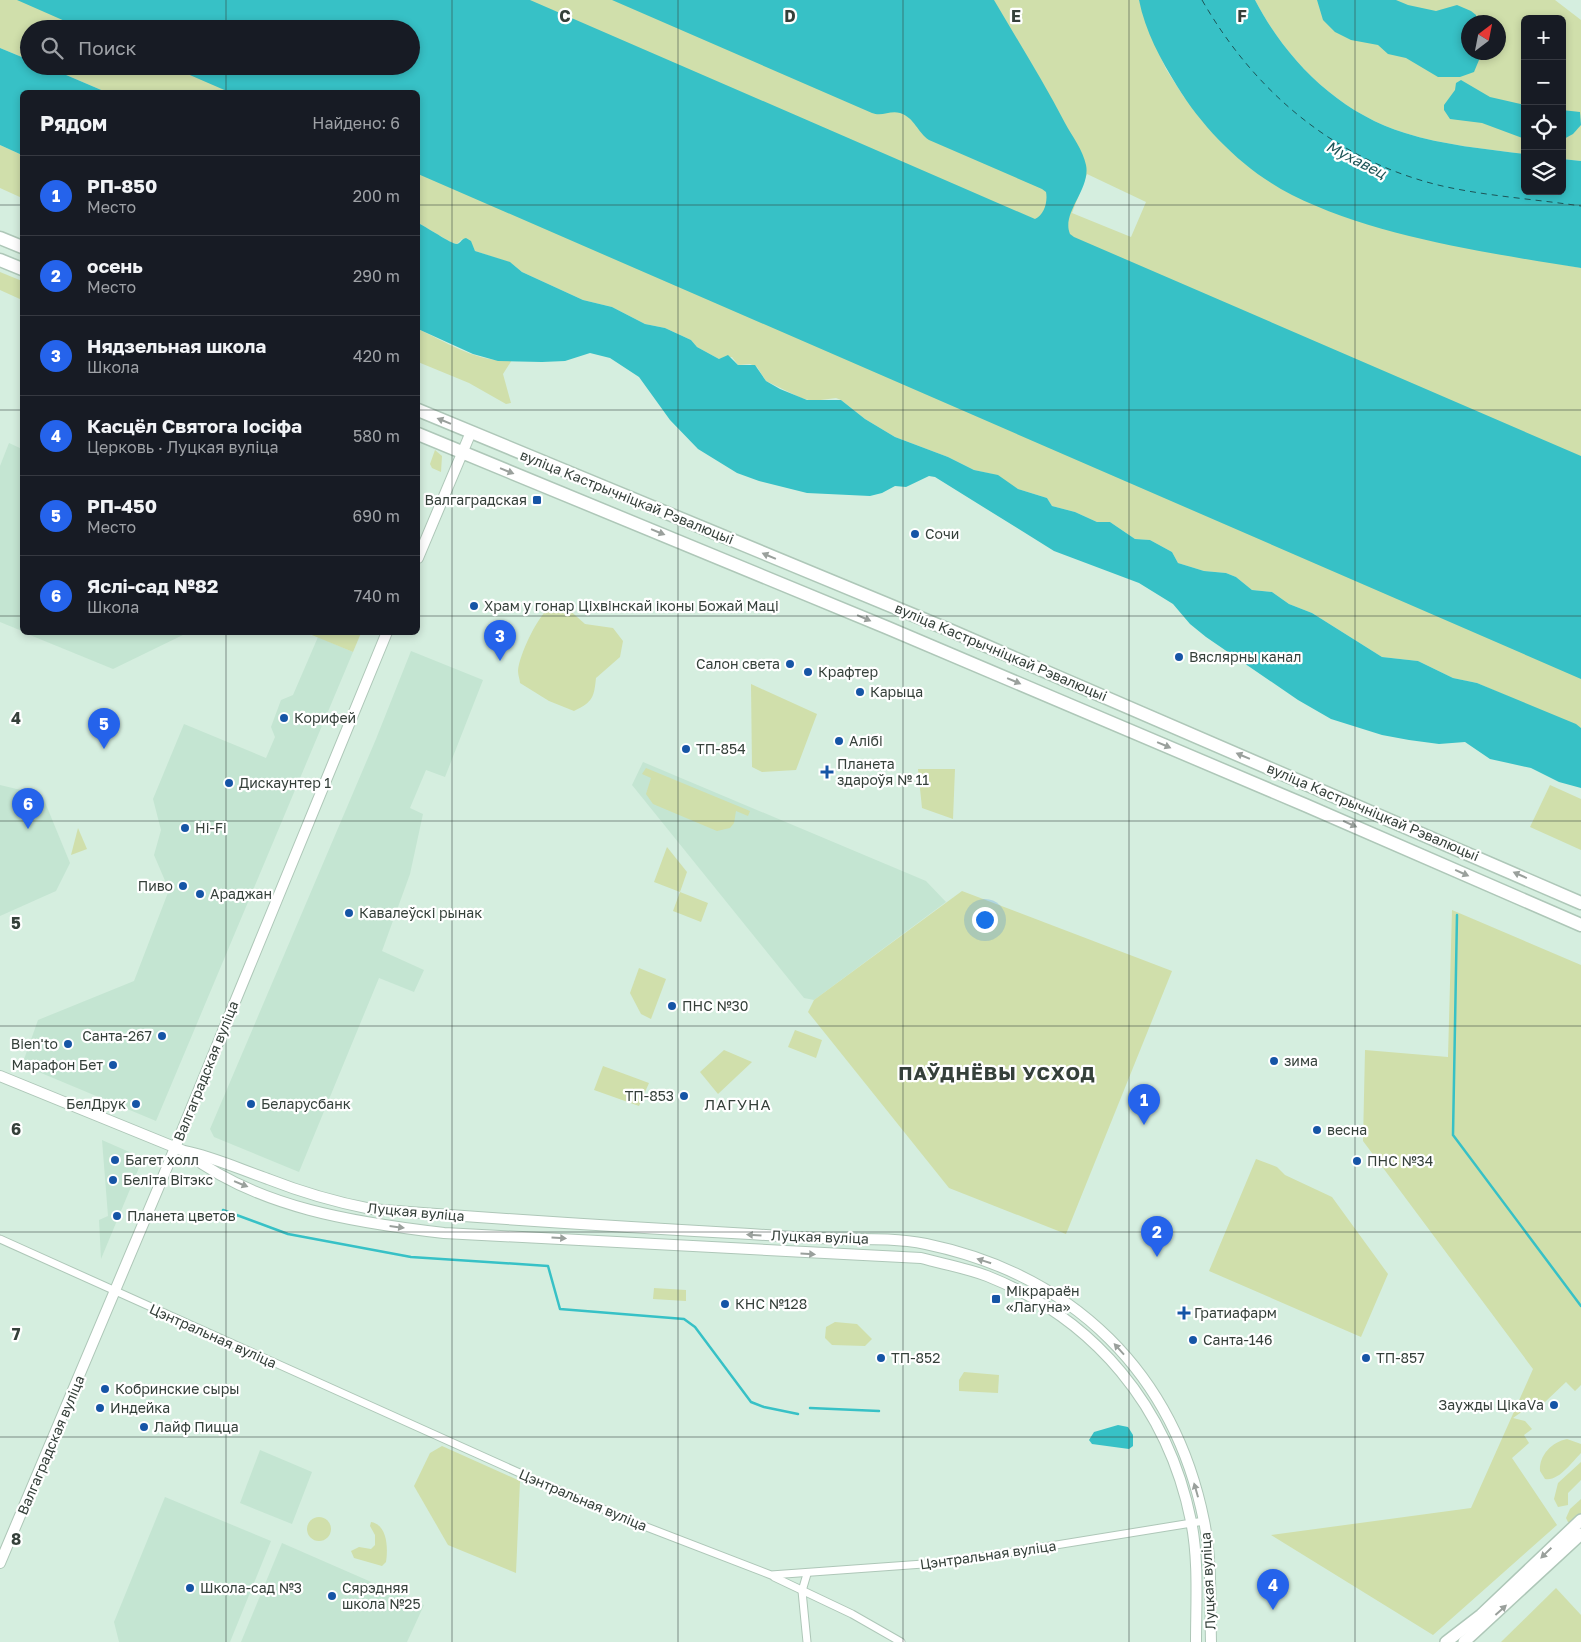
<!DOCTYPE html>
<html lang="ru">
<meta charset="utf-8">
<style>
body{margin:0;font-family:"Golos Text",sans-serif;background:#242831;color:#f1f3f6}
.controls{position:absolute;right:15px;top:15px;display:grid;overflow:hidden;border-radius:8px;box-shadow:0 2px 8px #0003}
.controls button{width:45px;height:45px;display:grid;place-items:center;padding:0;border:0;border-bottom:1px solid #363941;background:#171b24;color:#f1f3f6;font:25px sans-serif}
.compass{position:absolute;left:1461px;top:15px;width:45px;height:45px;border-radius:50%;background:#171b24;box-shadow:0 2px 8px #0003;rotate:32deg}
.you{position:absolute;left:984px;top:919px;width:18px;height:18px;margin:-12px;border:4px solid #fff;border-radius:50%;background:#1a73e8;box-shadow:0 0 0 8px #1a73e833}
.badge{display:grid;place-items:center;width:32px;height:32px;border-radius:50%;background:#2563eb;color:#fff;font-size:16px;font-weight:700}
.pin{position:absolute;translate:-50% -41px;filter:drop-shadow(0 1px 2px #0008)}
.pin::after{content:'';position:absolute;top:26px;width:18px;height:15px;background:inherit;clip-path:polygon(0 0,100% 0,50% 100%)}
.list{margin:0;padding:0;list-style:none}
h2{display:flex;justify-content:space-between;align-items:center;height:65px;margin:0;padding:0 20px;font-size:21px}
h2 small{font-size:16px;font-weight:400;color:#9ea1a6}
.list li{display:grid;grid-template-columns:32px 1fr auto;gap:15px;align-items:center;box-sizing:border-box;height:80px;padding:0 20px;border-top:1px solid #363941}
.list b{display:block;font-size:19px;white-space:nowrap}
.list p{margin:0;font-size:16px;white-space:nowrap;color:#9ea1a6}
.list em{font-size:16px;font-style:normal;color:#9ea1a6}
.icon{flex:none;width:28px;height:28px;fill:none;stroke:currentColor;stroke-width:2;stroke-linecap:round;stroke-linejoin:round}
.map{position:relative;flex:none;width:1581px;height:1642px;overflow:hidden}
.search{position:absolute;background:#171b24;box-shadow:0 2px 8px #0003;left:20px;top:20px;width:400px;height:55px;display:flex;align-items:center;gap:12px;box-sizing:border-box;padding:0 18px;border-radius:28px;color:#9ea1a6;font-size:19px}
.panel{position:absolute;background:#171b24;box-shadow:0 2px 8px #0003;left:20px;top:90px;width:400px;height:545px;border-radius:8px}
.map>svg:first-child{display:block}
</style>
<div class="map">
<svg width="1581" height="1642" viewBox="0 0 1581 1642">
<rect width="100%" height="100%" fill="#d5eedf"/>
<g fill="#c4e5d2">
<path d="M9 443 22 449V631L0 622V466Z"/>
<path d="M25 633H187L113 669Z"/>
<path d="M318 637 353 652 156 1121 22 1065 38 1020 134 981 169 890 154 855 161 830 153 799 184 724 266 758 275 737 271 727 281 700 293 695Z"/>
<path d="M411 651 483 680 445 777 426 770 410 808 423 814 410 874 382 951 424 970 414 992 379 978 299 1172 214 1137 210 1129 376 739Z"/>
<path d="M643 762 926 881 946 902 814 1000 804 998 632 785Z"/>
<path d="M0 785 42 795 70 863 56 891 0 916Z"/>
<path d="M102 1140 143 1158 101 1259 99 1220 108 1216Z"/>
<path d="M260 1450 312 1472 292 1524 240 1503Z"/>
<path d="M165 1497 271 1541 230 1642H119L114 1622Z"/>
<path d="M282 1543 424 1605 407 1642H241Z"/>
</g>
<g fill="#d0dfab" fill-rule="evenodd">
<path d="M0 0H1139L1152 38 1166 69 1184 97 1266 179 1291 194 1353 219 1421 238 1581 268V728L1477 683 1453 678 1418 661 1382 657 1312 613 1289 604 1272 592 1252 590 1236 577 1226 573 1204 571 1178 563 1172 552 1150 540 1135 539 1110 522H1097L1075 512 1052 506 1047 498 1018 489 992 474 974 470 948 457 895 437 865 419 841 400 836 398 813 401 801 398 766 381 757 367 750 364 738 365 732 357 719 359 697 347 691 340 665 328 645 324 612 307 583 300 522 272 511 263 475 251 472 245 462 239 457 244C451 244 427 227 418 223V92H106L45 66H411V29H29V60L0 48ZM1087 174 1146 202 1131 237 1072 213Z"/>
<path d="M1255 0H1555L1581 20V161L1562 159V19H1525V154C1485 149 1443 145 1405 133 1339 113 1286 60 1255 0ZM1468 22H1498V52H1468Z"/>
<path d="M0 145 22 155V198L0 188Z"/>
<path d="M0 272 22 281V300L0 290Z"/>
<path d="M418 329C446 342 480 364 512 360L503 374 511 403 506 404 469 383 418 362Z"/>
<path d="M435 450 442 456 441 472 432 468 430 464Z"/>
<path d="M553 605 567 608 585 624 613 628 623 641 620 657 596 678C594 697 593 702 574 711L549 701 520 683C520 680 518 675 518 671 519 655 539 612 553 605Z"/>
<path d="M307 633H361L353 652Z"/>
<path d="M751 684 817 714 796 770 762 772 752 767Z"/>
<path d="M646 768 750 811 748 816 736 811 734 823 730 828 717 831 653 804 646 794 651 778 642 774Z"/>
<path d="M918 769H955L953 819 922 808Z"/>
<path d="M1550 785 1581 799V850L1530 827Z"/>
<path d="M78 828 87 849 71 855Z"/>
<path d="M667 847 687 872 680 892 708 903 701 922 673 911 680 892 654 882Z"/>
<path d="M962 891 1172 971 1066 1234 949 1188 808 1012 814 1000Z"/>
<path d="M1452 910 1581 965V1385L1575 1391 1566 1382 1545 1402 1537 1401 1513 1418 1525 1421 1532 1429 1524 1435 1529 1443 1512 1458 1557 1525 1433 1635 1271 1535 1471 1508 1533 1369 1363 1141 1365 1050 1448 1057Z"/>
<path d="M639 968 666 979 651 1019 641 1014 630 993Z"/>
<path d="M795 1030 822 1040 816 1058 788 1047Z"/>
<path d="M724 1050 752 1062 718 1094 700 1072Z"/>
<path d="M603 1066 649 1083 639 1106 594 1090Z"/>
<path d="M1256 1159 1277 1167 1285 1175 1332 1197 1388 1274 1361 1337 1209 1271Z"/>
<path d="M654 1288 686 1290V1301L653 1299Z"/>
<path d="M835 1322 857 1324 872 1339 865 1346 832 1345 825 1338 826 1327Z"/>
<path d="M964 1372 999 1375 998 1393 959 1391V1380Z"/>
<path d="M1567 1439 1581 1444V1453C1572 1462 1558 1482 1545 1479L1540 1471C1539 1455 1552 1442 1567 1439Z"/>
<path d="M442 1446 520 1481 516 1573 448 1545 414 1486 430 1453Z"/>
<path d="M1581 1462V1480L1568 1493V1505L1558 1507 1554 1499 1558 1483Z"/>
<path d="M1581 1499V1515L1571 1523 1568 1522 1566 1518 1570 1509Z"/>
<circle cx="319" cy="1529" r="12"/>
<path d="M371 1522C388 1525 388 1549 386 1562L382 1566 354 1558 351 1551 359 1547 371 1549 375 1545V1535L370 1526Z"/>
<path d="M1556 1588 1581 1615V1642H1501Z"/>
</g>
<g fill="#37c1c6">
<path d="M17 0H530L1035 219C1044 215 1048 202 1046 192L1042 189 929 140C917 132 915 118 900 113 890 110 882 117 872 113L612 0H994C1018 41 1043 81 1065 123 1072 136 1083 150 1086 165 1091 189 1061 213 1070 234L1074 237 1581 456V679L418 174V92H229L169 66H411V29H83Z"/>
<path d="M1139 0H1255C1286 60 1339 113 1405 133 1443 145 1485 149 1525 154V191H1562V159L1581 161V268C1488 253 1376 237 1292 195 1245 171 1204 130 1177 86 1161 60 1145 31 1139 0Z"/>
<path d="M1317 0H1396L1408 5 1436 11 1457 5 1471 11 1476 15 1477 22H1468V52L1479 53V60L1474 72 1460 77H1438L1406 58 1388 54 1378 45 1351 40 1335 32 1323 20Z"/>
<path d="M0 48 29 60V66H45L106 92H22V155L0 145Z"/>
<path d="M1461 80 1490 97 1525 105V139L1482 123 1450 119 1444 110V105L1455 90 1456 83Z"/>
<path d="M1562 110 1580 112 1581 125 1573 134 1562 140Z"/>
<path d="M418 223C425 226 453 245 457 244 461 243 461 239 466 238L471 241 475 251 510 262 522 272 583 300 612 307 645 324 665 328 691 340 697 347 719 359 728 355 738 365H755L766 381 780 389 807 400H841L865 419 895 437 948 457 974 470 998 475 1018 489 1047 498 1052 506 1075 512 1097 522H1110L1135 539 1150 540 1172 552 1178 563 1204 571 1226 573 1236 577 1252 590 1272 592 1289 604 1312 613 1382 657 1418 661 1453 678 1477 683 1576 724 1581 728V788L1559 782 1531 768 1490 759 1465 742 1439 744 1409 740 1382 735 1331 719 1298 700 1206 637 1190 624 1173 604 1139 583 1054 551 935 477 929 476 906 487 895 486 882 493 870 496 807 493 759 481 737 473 698 449 670 420 639 377 610 358 590 353 565 361 542 362 498 361 473 354 418 329Z"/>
<path d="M1118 1425 1128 1427 1133 1435V1446L1129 1449 1092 1444 1089 1440 1094 1432Z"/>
</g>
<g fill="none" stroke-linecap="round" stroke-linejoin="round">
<g stroke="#37c1c6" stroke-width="2.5">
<path d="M1457 915 1453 1135 1581 1306"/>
<path d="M223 1210 288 1234 411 1257 548 1266 560 1309 684 1319 695 1327 751 1402 764 1407 798 1414"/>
<path d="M810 1408 879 1411"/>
</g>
<path stroke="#1d5557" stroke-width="1" stroke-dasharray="6 5" stroke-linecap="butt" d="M1202 0C1255 92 1334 159 1438 185 1484 196 1534 199 1581 206"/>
<g stroke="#aec7b8" stroke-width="9">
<g id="street">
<path d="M0 1239 533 1479 631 1521 771 1575 951 1562 1204 1521"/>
<path d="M774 1577 852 1614 901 1642"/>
<path d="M807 1642 802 1591 807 1574"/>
</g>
</g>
<g stroke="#aec7b8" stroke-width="12">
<g id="secondary">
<path d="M418 558 471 432"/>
<path d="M0 1076 184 1151C214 1157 239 1169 268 1179 301 1192 335 1202 371 1209 497 1219 623 1227 750 1234 779 1236 808 1238 838 1239 867 1239 897 1238 926 1244 1074 1275 1174 1373 1204 1521 1212 1560 1210 1602 1211 1642"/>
<path d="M187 1153C258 1208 357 1223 444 1233L921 1258C943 1264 966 1268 987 1276 1095 1319 1168 1407 1191 1521 1199 1560 1196 1603 1196 1642"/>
<path d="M0 1563 165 1172 387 632"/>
</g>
</g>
<g stroke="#aec7b8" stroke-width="14">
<g id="primary">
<path d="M1446 1642 1481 1615 1581 1520"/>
<path d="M1464 1642 1581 1534"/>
</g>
</g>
<g stroke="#aec7b8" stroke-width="15">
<g id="highway">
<path d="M0 238 22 247"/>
<path d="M0 260 22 269"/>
<path d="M418 410 947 629 1581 903"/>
<path d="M418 434 888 628 1305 805 1581 925"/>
</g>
</g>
<use href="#street" stroke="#fff" stroke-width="7"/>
<use href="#secondary" stroke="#fff" stroke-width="10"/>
<use href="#primary" stroke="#fff" stroke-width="11"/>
<use href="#highway" stroke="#fff" stroke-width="12"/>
</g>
<defs><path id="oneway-solid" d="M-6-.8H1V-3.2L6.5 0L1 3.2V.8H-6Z" transform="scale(1.25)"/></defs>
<g fill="#9aa09c">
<use href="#oneway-solid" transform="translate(444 421) rotate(-158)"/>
<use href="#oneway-solid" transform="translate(507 471) rotate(22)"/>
<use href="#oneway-solid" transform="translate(658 532) rotate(22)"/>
<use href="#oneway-solid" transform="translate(769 556) rotate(-157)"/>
<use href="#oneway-solid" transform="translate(864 618) rotate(23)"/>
<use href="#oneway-solid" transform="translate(1014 681) rotate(23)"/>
<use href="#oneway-solid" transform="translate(1164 745) rotate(23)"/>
<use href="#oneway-solid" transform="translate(1243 756) rotate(-157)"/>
<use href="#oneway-solid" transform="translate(1350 824) rotate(24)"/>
<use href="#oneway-solid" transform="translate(1462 873) rotate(24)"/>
<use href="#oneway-solid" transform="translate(1520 875) rotate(-156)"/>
<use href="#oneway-solid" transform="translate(241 1184) rotate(22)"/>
<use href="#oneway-solid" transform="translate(397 1227) rotate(7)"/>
<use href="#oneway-solid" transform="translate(754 1235) rotate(-177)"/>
<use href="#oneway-solid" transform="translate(559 1238) rotate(3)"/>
<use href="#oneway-solid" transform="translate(808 1254) rotate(3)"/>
<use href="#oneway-solid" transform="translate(984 1261) rotate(-162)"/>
<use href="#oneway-solid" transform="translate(1119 1349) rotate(-132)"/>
<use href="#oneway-solid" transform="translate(1196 1490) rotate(-106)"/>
<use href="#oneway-solid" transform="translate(1546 1553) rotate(136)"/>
<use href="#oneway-solid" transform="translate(1501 1610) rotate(-42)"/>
</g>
<path fill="none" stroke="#35403a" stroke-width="1" stroke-opacity="0.55" d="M226 0V29M452 0V1642M678 0V1642M903 0V1642M1129 0V1642M1355 0V1642M226 66V92M0 205H22M418 205H1581M0 410H22M418 410H1581M0 616H22M418 616H1581M226 632V1642M0 821H1581M0 1026H1581M0 1232H1581M0 1437H1581"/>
<g fill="#1655a6" stroke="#fff" stroke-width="2">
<rect x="532" y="495" width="10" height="10" rx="2.5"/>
<circle cx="915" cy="534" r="5"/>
<circle cx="474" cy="606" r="5"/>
<circle cx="1179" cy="657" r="5"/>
<circle cx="790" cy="664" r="5"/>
<circle cx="808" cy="672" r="5"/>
<circle cx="860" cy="692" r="5"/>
<circle cx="284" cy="718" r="5"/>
<circle cx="839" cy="741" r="5"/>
<circle cx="686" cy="749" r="5"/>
<path d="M824.5 764.5h5v5h5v5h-5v5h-5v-5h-5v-5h5z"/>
<circle cx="229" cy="783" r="5"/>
<circle cx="185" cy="828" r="5"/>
<circle cx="183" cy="886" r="5"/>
<circle cx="200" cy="894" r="5"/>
<circle cx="349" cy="913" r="5"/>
<circle cx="672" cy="1006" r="5"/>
<circle cx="162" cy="1036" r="5"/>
<circle cx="68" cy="1044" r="5"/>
<circle cx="1274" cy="1061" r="5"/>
<circle cx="113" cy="1065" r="5"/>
<circle cx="684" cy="1096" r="5"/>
<circle cx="136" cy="1104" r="5"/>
<circle cx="251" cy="1104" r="5"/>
<circle cx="1317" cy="1130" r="5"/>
<circle cx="115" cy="1160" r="5"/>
<circle cx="1357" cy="1161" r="5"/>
<circle cx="113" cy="1180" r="5"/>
<circle cx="117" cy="1216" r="5"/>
<rect x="991" y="1294" width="10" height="10" rx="2.5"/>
<circle cx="725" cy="1304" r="5"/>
<path d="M1181.5 1305.5h5v5h5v5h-5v5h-5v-5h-5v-5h5z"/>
<circle cx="1193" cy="1340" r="5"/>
<circle cx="881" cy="1358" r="5"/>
<circle cx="1366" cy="1358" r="5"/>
<circle cx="105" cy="1389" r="5"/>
<circle cx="1554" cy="1405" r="5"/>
<circle cx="100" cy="1408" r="5"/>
<circle cx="144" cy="1427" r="5"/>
<circle cx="190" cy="1588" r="5"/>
<circle cx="332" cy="1596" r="5"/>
</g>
<g text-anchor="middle" stroke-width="4.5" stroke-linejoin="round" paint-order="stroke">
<g font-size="14" fill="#35403a" stroke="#fff">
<text transform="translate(627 497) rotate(22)" y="5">вуліца Кастрычніцкай Рэвалюцыі</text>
<text transform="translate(1001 652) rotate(23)" y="5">вуліца Кастрычніцкай Рэвалюцыі</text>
<text transform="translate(1373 812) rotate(23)" y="5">вуліца Кастрычніцкай Рэвалюцыі</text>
<text transform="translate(206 1071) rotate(-68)" y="5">Валгаградская вуліца</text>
<text transform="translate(416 1212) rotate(5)" y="5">Луцкая вуліца</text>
<text transform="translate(820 1237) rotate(2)" y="5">Луцкая вуліца</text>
<text transform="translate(213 1336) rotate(24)" y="5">Цэнтральная вуліца</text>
<text transform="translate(51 1445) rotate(-67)" y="5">Валгаградская вуліца</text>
<text transform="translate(583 1500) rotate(23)" y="5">Цэнтральная вуліца</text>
<text transform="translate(988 1555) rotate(-8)" y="5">Цэнтральная вуліца</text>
<text transform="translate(1208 1581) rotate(-93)" y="5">Луцкая вуліца</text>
</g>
<g font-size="14" fill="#35403a" stroke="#fff" text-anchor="start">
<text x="527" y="505" text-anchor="end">Валгаградская</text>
<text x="925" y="539">Сочи</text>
<text x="484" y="611">Храм у гонар Ціхвінскай іконы Божай Маці</text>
<text x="1189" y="662">Вяслярны канал</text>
<text x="780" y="669" text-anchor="end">Салон света</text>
<text x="818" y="677">Крафтер</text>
<text x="870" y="697">Карыца</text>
<text x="294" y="723">Корифей</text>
<text x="849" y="746">Алібі</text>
<text x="696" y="754">ТП-854</text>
<text x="837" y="769">Планета<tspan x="837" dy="16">здароўя № 11</tspan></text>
<text x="239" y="788">Дискаунтер 1</text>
<text x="195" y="833">Hi-Fi</text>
<text x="173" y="891" text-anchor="end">Пиво</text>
<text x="210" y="899">Араджан</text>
<text x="359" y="918">Кавалеўскі рынак</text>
<text x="682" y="1011">ПНС №30</text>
<text x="152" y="1041" text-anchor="end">Санта-267</text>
<text x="58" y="1049" text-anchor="end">Bien'to</text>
<text x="1284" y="1066">зима</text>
<text x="103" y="1070" text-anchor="end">Марафон Бет</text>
<text x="674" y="1101" text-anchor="end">ТП-853</text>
<text x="126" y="1109" text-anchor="end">БелДрук</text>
<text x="261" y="1109">Беларусбанк</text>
<text x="1327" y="1135">весна</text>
<text x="125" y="1165">Багет холл</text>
<text x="1367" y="1166">ПНС №34</text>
<text x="123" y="1185">Беліта Вітэкс</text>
<text x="127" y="1221">Планета цветов</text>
<text x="1006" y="1296">Мікрараён<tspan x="1006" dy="16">«Лагуна»</tspan></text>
<text x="735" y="1309">КНС №128</text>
<text x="1194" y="1318">Гратиафарм</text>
<text x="1203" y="1345">Санта-146</text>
<text x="891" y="1363">ТП-852</text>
<text x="1376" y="1363">ТП-857</text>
<text x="115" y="1394">Кобринские сыры</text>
<text x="1544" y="1410" text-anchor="end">Заужды ЦікаVа</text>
<text x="110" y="1413">Индейка</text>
<text x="154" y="1432">Лайф Пицца</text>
<text x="200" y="1593">Школа-сад №3</text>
<text x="342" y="1593">Сярэдняя<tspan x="342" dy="16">школа №25</tspan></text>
</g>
<g font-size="15" font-style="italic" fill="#1d5557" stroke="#fff">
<text transform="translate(1356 160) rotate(27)" y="5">Мухавец</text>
</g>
<g font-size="15" letter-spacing="1" fill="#35403a" stroke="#fff">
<text x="738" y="1110">ЛАГУНА</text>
</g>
<g font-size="19" font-weight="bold" letter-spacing="1" fill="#35403a" stroke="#fff">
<text x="997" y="1080">ПАЎДНЁВЫ УСХОД</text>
</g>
</g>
<g font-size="16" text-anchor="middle" font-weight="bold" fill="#35403a" stroke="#fff" stroke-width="4.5" stroke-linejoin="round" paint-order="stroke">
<text x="565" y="22">C</text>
<text x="790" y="22">D</text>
<text x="1016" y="22">E</text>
<text x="1242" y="22">F</text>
<text x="16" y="724">4</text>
<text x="16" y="929">5</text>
<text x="16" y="1135">6</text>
<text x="16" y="1340">7</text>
<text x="16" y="1545">8</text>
</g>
</svg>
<div class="controls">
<button>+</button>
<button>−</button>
<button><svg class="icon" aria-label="locate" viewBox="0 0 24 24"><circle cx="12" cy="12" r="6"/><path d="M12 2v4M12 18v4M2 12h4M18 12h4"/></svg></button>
<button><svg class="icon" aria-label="layers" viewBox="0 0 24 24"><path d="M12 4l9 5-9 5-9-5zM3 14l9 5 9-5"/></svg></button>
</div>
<svg class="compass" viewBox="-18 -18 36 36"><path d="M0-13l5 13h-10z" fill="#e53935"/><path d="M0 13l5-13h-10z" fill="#9ea1a6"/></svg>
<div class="you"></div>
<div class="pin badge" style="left:1144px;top:1125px">1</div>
<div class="pin badge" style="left:1157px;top:1257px">2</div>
<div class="pin badge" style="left:500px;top:661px">3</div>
<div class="pin badge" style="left:1273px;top:1610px">4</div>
<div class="pin badge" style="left:104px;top:749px">5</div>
<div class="pin badge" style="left:28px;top:829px">6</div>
<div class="search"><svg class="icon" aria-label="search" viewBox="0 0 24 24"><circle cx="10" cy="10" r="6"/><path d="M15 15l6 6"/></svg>Поиск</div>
<section class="panel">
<h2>Рядом<small>Найдено: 6</small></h2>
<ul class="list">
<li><span class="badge">1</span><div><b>РП-850</b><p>Место</p></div><em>200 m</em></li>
<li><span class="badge">2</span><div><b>осень</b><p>Место</p></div><em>290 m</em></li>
<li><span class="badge">3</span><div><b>Нядзельная школа</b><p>Школа</p></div><em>420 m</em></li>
<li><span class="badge">4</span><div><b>Касцёл Святога Іосіфа</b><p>Церковь · Луцкая вуліца</p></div><em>580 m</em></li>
<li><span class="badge">5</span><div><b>РП-450</b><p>Место</p></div><em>690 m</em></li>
<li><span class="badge">6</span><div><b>Яслі-сад №82</b><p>Школа</p></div><em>740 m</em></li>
</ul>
</section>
</div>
